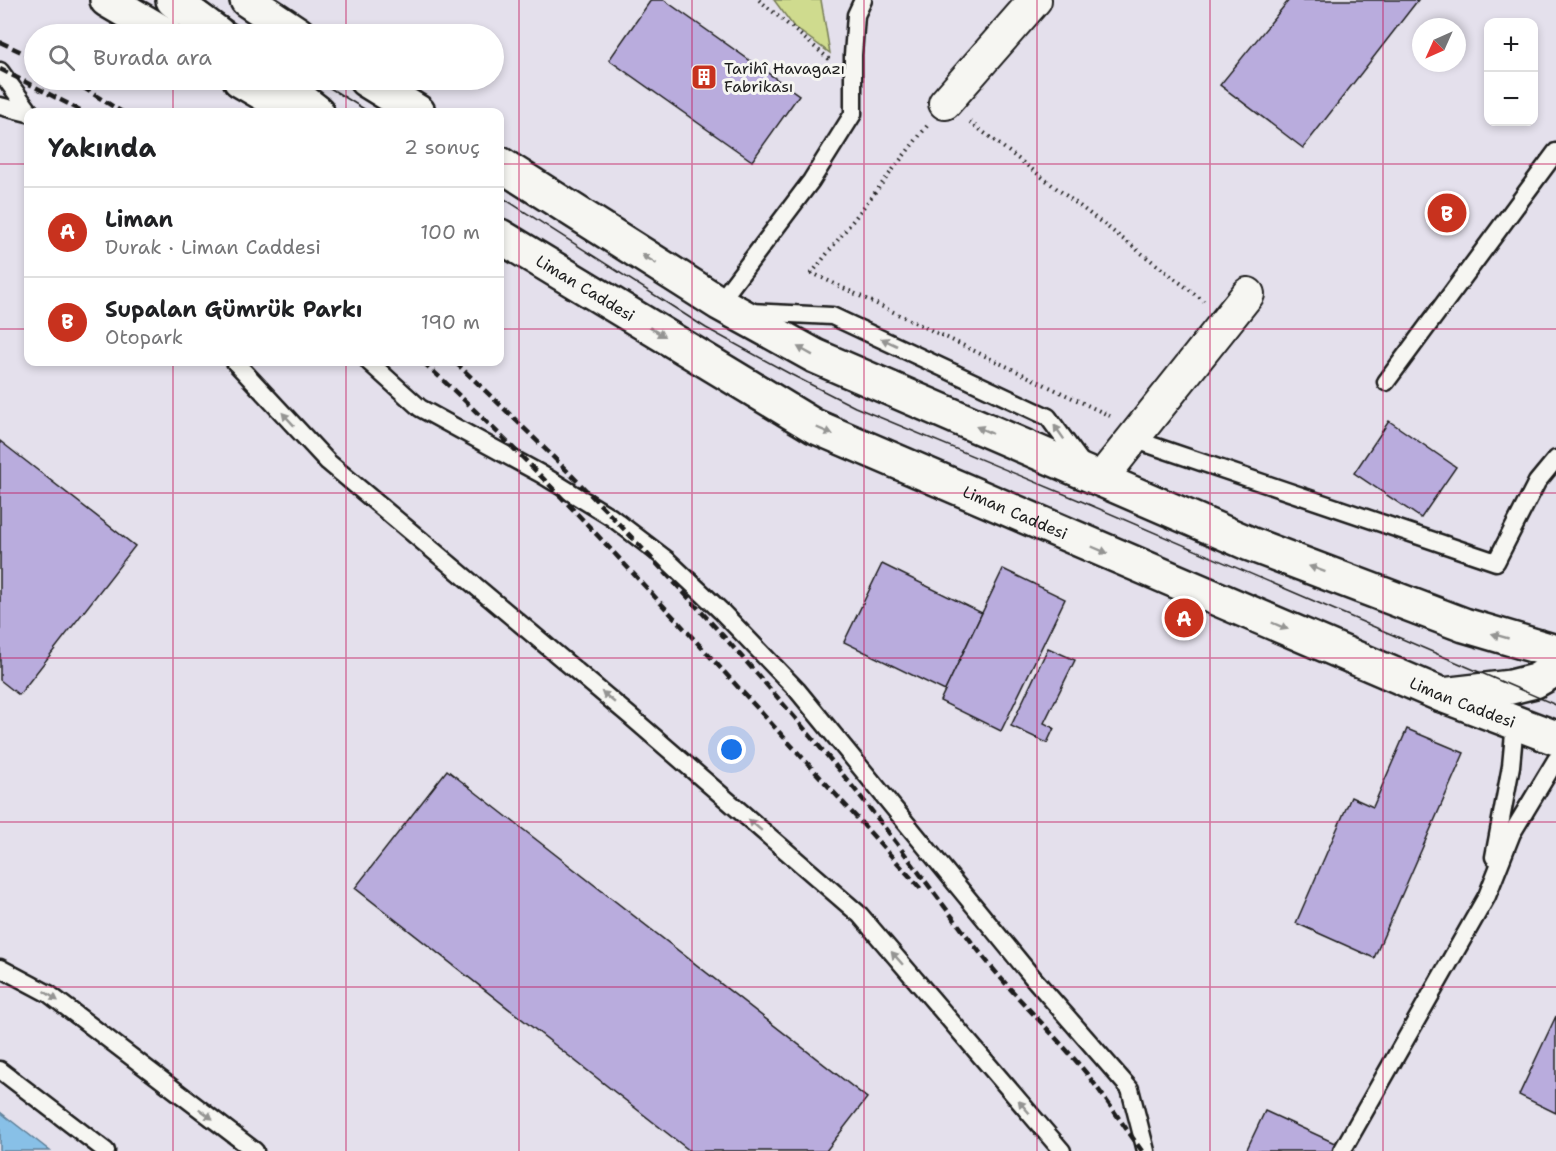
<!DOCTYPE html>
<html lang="tr">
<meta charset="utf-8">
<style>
body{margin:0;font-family:"Shantell Sans",sans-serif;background:#f6f6f6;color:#202124}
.controls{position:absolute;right:18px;top:18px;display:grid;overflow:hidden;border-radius:12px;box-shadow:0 3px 9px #0003}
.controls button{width:54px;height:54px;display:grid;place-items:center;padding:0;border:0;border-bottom:2px solid #e0e0e0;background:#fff;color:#202124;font:30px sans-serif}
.compass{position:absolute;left:1412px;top:18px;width:54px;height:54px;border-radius:50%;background:#fff;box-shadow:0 3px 9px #0003;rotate:225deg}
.you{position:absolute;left:732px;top:750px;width:21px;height:21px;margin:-15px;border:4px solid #fff;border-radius:50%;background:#1a73e8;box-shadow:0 0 0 9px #1a73e833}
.badge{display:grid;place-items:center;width:39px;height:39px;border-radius:50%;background:#c8321e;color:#fff;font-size:20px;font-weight:700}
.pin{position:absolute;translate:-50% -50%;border:3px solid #fff;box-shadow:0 2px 6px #0006}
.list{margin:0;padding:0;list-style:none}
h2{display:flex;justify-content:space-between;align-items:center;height:78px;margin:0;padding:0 24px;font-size:26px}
h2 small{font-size:20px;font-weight:400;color:#757577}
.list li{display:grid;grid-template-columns:39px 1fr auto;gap:18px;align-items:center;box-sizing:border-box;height:90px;padding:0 24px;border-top:2px solid #e0e0e0}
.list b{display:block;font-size:22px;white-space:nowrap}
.list p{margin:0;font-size:20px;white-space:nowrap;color:#757577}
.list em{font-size:20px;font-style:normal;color:#757577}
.icon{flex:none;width:33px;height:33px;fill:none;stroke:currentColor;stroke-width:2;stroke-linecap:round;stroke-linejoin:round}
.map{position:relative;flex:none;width:1556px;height:1151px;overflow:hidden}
.search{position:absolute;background:#fff;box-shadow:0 3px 9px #0003;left:24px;top:24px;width:480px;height:66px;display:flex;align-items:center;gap:15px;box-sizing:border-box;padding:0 21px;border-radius:33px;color:#757577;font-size:22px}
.panel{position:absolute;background:#fff;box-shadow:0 3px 9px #0003;left:24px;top:108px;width:480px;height:258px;border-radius:12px}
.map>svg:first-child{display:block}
</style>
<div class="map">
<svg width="1556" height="1151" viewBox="0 0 1556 1151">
<rect width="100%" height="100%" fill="#e4e0ec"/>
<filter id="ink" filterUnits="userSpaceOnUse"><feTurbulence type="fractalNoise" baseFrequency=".0167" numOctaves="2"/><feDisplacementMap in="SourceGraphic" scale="12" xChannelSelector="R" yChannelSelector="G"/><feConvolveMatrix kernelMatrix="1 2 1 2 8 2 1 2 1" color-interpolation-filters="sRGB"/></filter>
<g filter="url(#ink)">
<path fill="#cfdb8e" stroke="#767c55" stroke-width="1.5" d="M774 0H821L830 53 794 27Z"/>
<path fill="#88c0e7" stroke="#5d7e96" stroke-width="1.5" d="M0 1112 50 1151H0Z"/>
<g fill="#b9acdd" stroke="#1c1c1c" stroke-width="1.5">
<path d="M651 0H664L799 95 752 161 609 60Z"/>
<path d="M1289 0H1418L1303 148 1220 85Z"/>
<path d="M1389 421 1456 467 1421 518 1354 473Z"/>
<path d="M0 441 135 546 19 695 0 680Z"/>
<path d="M882 564 982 613 945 691 844 642Z"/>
<path d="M1003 569 1065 599 1001 731 940 701Z"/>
<path d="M1048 648 1075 660 1044 723 1054 728 1047 743 1011 726Z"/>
<path d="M1407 729 1464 753 1374 958 1296 923 1351 797 1373 807Z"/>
<path d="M447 770 867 1098 826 1151H690L355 888Z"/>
<path d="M1556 1016V1113L1519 1095Z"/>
<path d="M1265 1111 1352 1151H1246Z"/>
</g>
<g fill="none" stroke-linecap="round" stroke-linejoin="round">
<g stroke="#1c1c1c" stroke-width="21">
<g id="lane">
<path d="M0 71 30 112"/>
<path d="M0 106 28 113"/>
<path d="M719 303 811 181 853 114V55L856 15 863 0"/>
<path d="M750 312 832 316 1048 417 1084 466"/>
<path d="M235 362 328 462 630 716 860 915 1062 1151"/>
<path d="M369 362 420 408 541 474 611 517 666 559 721 611 797 690 1034 979 1130 1089 1146 1151"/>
<path d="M1386 382 1556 152"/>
<path d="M1133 439 1496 562 1537 482 1556 459"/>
<path d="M1494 857 1511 766 1515 723"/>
<path d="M0 968 49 994 255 1151"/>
<path d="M0 1070 106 1151"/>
<path d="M1342 1151 1487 896 1512 833 1556 760"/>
</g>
</g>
<g stroke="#1c1c1c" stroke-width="36">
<g id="street">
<path d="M945 103 1035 0"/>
<path d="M1100 480 1248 294"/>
</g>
</g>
<g stroke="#1c1c1c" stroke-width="38">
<path id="secondary" d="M1442 695 1511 687 1535 681 1556 669"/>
</g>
<g stroke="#1c1c1c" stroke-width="38">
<g id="primary">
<path d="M173 0 218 34"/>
<path d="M247 0 298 34"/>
<path d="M276 80 317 112"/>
<path d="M366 80 418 112"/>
<path d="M500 164 719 303 815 356 1250 544 1464 625 1556 652"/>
<path id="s1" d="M500 236 814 426 1442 695 1556 738"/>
</g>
</g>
<g stroke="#1c1c1c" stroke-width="38">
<g id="highway">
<path d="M107 0 165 34"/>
<path d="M240 80 295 112"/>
</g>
</g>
<g stroke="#1c1c1c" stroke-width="4" stroke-dasharray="1.5 4.5" stroke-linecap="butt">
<path d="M759 0 829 59"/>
<path d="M970 122 1204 301"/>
<path d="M927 126 812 273 1110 416"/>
</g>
<use href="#lane" stroke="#f6f6f2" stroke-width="16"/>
<use href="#street" stroke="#f6f6f2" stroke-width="32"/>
<use href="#secondary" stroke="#f6f6f2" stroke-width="33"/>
<use href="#primary" stroke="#f6f6f2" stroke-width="33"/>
<use href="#highway" stroke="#f6f6f2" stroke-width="33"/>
<g stroke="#1c1c1c" stroke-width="1.5">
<path d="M201 0 251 34"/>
<path d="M317 80 369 112"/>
<path d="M500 196 706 328 792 375 855 407 1081 501 1556 705"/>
</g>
<g stroke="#1c1c1c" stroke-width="4.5" stroke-dasharray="9 4.5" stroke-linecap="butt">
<path d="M0 42 34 58"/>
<path d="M0 69 84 112"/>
<path d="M71 80 122 112"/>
<path d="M423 362C505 436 580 516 655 597 745 694 833 791 921 889"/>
<path d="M455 362C584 483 710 616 824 752 882 820 933 894 989 964 1020 1002 1056 1036 1087 1074 1106 1099 1124 1126 1142 1151"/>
</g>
</g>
<defs><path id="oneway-solid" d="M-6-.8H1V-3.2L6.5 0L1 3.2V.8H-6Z" transform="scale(1.5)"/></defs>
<g fill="#949492">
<use href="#oneway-solid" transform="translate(649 259) rotate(-148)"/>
<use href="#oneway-solid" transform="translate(657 332) rotate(31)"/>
<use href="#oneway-solid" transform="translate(889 342) rotate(-155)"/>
<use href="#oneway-solid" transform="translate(805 351) rotate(-151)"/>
<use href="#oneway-solid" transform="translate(288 419) rotate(-133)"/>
<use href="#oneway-solid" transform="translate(984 430) rotate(-156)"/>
<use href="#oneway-solid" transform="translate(825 431) rotate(23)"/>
<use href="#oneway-solid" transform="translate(1059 432) rotate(-125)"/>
<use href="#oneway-solid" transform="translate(1100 550) rotate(23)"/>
<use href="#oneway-solid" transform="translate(1317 569) rotate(-160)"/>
<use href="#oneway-solid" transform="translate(1280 626) rotate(23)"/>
<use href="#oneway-solid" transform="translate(1500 636) rotate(-164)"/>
<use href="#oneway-solid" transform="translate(608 697) rotate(-140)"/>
<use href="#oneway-solid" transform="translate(755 825) rotate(-139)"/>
<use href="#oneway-solid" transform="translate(897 958) rotate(-131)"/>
<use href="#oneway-solid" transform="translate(51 996) rotate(34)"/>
<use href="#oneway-solid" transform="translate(1024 1107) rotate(-131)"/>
<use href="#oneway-solid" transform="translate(206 1114) rotate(37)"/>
</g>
</g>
<path fill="none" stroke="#c2185b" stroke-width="1.5" stroke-opacity="0.55" d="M173 0V34M346 0V34M519 0V1151M692 0V1151M864 0V1151M1037 0V1151M1210 0V1151M1383 0V1151M173 80V112M346 80V112M0 164H28M500 164H1556M0 329H28M500 329H1556M173 362V1151M346 362V1151M0 493H1556M0 658H1556M0 822H1556M0 987H1556"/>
<defs>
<g id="building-square" transform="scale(1.35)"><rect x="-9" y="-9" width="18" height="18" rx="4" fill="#c8321e" stroke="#f6f6f2"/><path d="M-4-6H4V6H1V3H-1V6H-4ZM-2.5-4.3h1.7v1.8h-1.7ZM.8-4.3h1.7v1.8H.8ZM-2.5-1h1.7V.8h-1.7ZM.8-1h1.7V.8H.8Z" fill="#fff"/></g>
</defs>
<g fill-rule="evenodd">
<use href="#building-square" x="704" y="77"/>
</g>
<g text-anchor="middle" stroke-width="6" stroke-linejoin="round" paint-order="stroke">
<g font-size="16" fill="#1c1c1c" stroke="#f6f6f2" text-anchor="start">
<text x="724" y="74">Tarihî Havagazı<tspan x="724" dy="18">Fabrikası</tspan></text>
</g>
<g font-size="16" fill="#1c1c1c" stroke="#f6f6f2">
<text dy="6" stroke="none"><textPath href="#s1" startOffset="100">Liman Caddesi</textPath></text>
<text dy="6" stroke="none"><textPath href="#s1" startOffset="586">Liman Caddesi</textPath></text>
<text dy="6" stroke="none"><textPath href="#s1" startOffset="1072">Liman Caddesi</textPath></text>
</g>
</g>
</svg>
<div class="controls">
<button>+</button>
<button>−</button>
</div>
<svg class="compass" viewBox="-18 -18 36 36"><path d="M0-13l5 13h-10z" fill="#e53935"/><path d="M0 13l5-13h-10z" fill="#757577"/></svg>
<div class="you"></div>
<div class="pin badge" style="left:1184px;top:618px">A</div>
<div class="pin badge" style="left:1447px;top:213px">B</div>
<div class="search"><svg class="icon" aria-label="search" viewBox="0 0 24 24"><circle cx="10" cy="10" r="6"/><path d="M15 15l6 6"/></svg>Burada ara</div>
<section class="panel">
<h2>Yakında<small>2 sonuç</small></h2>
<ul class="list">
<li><span class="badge">A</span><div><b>Liman</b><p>Durak · Liman Caddesi</p></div><em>100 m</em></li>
<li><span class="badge">B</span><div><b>Supalan Gümrük Parkı</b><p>Otopark</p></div><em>190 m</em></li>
</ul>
</section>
</div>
